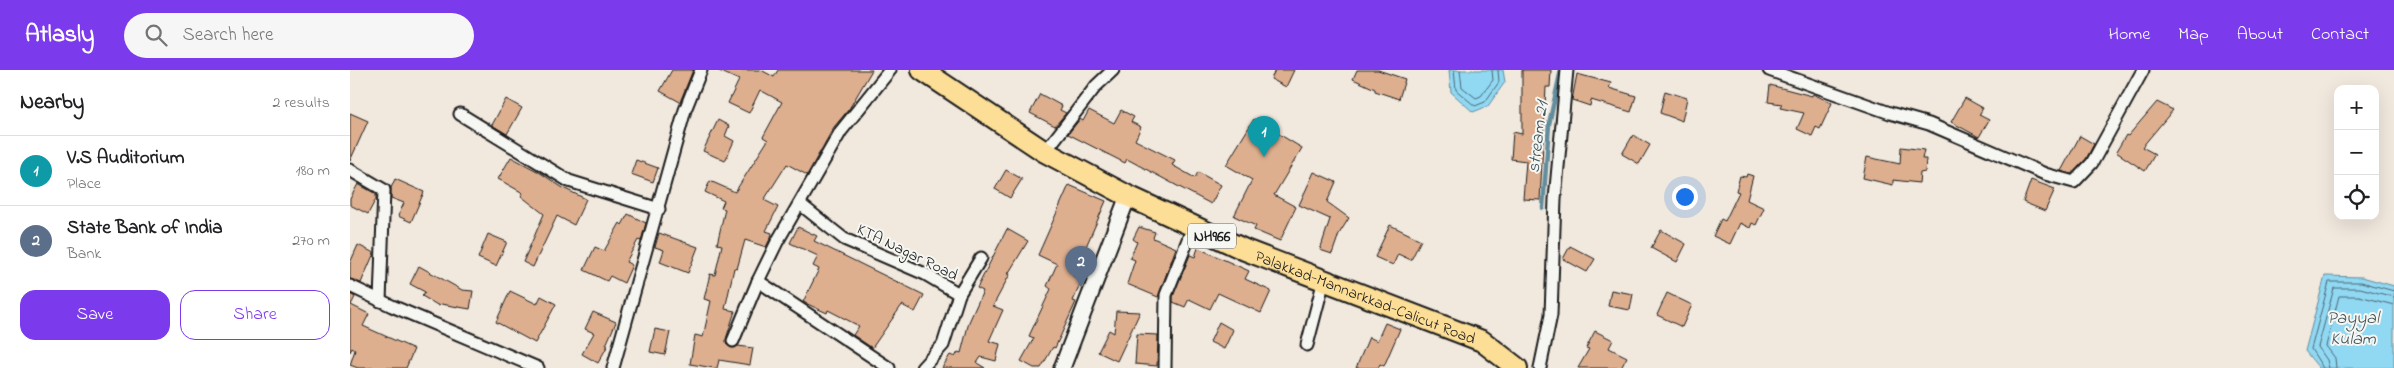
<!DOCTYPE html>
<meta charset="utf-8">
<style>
body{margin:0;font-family:"Indie Flower",sans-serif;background:#f6f6f6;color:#202124}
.controls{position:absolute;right:15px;top:15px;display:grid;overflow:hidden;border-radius:10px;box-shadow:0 5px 20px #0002}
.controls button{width:45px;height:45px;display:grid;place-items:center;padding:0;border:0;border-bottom:1px solid #e0e0e0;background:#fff;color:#202124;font:25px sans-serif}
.you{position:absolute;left:1334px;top:126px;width:18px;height:18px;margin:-12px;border:4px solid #fff;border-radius:50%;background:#1a73e8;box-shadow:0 0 0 8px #1a73e833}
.badge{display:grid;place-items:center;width:32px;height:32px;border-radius:50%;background:#7c3aed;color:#fff;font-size:16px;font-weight:700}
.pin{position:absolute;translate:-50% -41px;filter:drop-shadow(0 1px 2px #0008)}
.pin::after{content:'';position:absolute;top:26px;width:18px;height:15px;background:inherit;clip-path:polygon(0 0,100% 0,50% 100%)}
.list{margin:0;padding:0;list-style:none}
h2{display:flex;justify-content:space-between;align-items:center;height:65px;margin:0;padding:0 20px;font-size:21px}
h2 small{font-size:16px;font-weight:400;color:#757577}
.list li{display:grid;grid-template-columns:32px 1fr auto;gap:15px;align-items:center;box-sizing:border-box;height:70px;padding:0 20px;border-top:1px solid #e0e0e0}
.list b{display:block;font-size:19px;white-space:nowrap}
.list p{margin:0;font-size:16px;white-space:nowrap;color:#757577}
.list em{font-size:16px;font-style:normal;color:#757577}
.actions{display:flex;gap:10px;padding:15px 20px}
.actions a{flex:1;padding:11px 0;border:1px solid #7c3aed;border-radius:15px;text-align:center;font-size:18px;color:#7c3aed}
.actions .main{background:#7c3aed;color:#fff}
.icon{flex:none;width:28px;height:28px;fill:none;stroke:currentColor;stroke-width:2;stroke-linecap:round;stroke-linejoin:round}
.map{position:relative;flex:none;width:2044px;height:298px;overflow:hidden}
header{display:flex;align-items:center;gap:30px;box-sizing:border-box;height:70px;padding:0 25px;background:#7c3aed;color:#fff}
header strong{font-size:24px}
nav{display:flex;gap:28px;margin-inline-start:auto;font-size:18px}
.search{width:350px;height:45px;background:#f6f6f6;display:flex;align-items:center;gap:12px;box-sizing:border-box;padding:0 18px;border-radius:28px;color:#757577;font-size:19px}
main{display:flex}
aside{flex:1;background:#fff}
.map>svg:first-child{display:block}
</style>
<header>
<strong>Atlasly</strong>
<div class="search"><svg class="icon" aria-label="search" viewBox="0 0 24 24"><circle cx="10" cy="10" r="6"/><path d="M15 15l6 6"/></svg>Search here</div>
<nav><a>Home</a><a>Map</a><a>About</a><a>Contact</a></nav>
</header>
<main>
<aside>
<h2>Nearby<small>2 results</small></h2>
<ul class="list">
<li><span class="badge" style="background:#0f9aa8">1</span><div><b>V.S Auditorium</b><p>Place</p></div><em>180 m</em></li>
<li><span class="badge" style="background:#5c6f8a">2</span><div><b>State Bank of India</b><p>Bank</p></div><em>270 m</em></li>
</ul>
<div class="actions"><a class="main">Save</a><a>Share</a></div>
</aside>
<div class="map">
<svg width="2044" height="298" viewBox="0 0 2044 298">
<rect width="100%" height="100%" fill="#f1e8de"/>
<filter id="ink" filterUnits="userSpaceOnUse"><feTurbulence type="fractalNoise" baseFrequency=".02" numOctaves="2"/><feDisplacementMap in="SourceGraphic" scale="10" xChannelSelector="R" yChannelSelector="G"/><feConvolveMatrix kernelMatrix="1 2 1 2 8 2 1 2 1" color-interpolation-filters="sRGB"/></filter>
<g filter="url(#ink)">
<g fill="#91d8f3" stroke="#628d9d">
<path d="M1099 0H1153L1155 12 1138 36 1123 42 1101 22Z"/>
<path d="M1975 206 2012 207 2044 216V298H1969L1955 281Z"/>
</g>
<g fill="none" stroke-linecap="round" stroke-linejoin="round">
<g stroke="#4b6772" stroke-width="1">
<path d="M1104 0 1106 20 1125 36 1135 32 1149 12 1148 0"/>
<path d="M1110 0 1112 17 1126 28 1131 26 1143 10 1142 0"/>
<path d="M1973 298 1961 279 1979 212H2011L2044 221"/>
<path d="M1979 298 1977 290 1968 277 1984 218H2010L2044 227"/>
<path d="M1986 298 1985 288 1976 276 1989 226H2009L2044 235"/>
</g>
<path stroke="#628d9d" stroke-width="4.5" d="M1193 138 1199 54 1211 0"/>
</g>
<g fill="#deaf8f" stroke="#1c1c1c">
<path d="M322 0H343L330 32 310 21Z"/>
<path d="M367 0H411L424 7 428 0H522L499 39 484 57 457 105 437 94 414 130 428 137 416 161 422 163 421 167 416 177 395 170 387 199 384 198 375 239 385 241 376 269 377 275 383 278 388 276 403 278 400 295 369 290 367 298H364L340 294 345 265 353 267 361 231 354 229 360 204 365 205 372 175 367 174 375 139 371 138 374 131 355 122 360 111 385 122 418 70 413 67 432 32 410 20 399 43 378 33 389 10Z"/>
<path d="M925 0H944L936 17 921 9Z"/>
<path d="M1007 0H1028L1055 9 1049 29 1025 21V19L1003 9Z"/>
<path d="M1172 0H1201L1200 17H1196L1190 130 1173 129 1176 91 1161 89 1163 62 1172 64Z"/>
<path d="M1227 4 1261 13 1259 18 1286 26 1281 42 1241 30 1240 36 1222 30Z"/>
<path d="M1420 15 1462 26 1463 24 1482 33 1470 59 1466 57 1462 66 1447 59 1454 43 1430 38 1432 34 1418 32Z"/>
<path d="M1315 21 1337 28 1332 51 1310 43Z"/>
<path d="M690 24 712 36 710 40 716 43 705 56 680 43Z"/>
<path d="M1615 28 1633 38 1629 45 1639 50 1629 67 1601 52Z"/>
<path d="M156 29 172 38 157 64 142 55Z"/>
<path d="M1807 32 1823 40 1792 77 1805 84 1795 101 1766 82 1776 65 1778 66Z"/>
<path d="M739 40 764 53 771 40 784 47 781 52 791 57 785 70 825 90 822 95 845 108 848 102 871 115 861 134 777 89 775 93 718 64 730 49 733 51Z"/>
<path d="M0 43 18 51 0 91Z"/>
<path d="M904 49 952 78 924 125 946 137 930 171 904 160 906 156 884 146 902 110 876 95Z"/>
<path d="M368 50 379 56 375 66 384 71 375 91 353 81Z"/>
<path d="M1283 65 1300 75 1289 94 1272 84Z"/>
<path d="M1730 66 1744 74 1736 89 1722 104 1711 101Z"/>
<path d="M1551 77 1574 80 1572 89H1576L1575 102 1570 103 1569 113 1543 110V115L1513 108 1517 87 1550 94Z"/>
<path d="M161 87 189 102 213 118 236 129 224 155 207 146 183 197 173 192 194 144 171 126 173 123 148 109Z"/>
<path d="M286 90 308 98 303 112 281 104Z"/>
<path d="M656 100 672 109 660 128 645 119Z"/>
<path d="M964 102 986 112 977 132 999 148 989 164 982 184 970 180 980 149 949 135Z"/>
<path d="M1397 104 1403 106 1397 130 1414 138 1406 155 1402 153 1400 158 1390 153 1380 174 1363 166 1371 149 1375 151 1389 122 1386 121 1390 106 1396 107Z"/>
<path d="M45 109 74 122 61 152 48 146 54 133 41 128V118Z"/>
<path d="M1681 110 1705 119 1695 141 1673 132Z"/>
<path d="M8 114 26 124V129L18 144 0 135V129Z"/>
<path d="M719 115 756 131 723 206 732 210 723 231 726 232 705 278 703 277 691 298H684L671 291 684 268 679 266 701 219 697 216 707 194 688 185Z"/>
<path d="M278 144 296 153 291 171 288 170 276 192 282 195 274 213 260 206 257 211 234 200 245 177 254 181 270 153 272 155Z"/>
<path d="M1040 155 1071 170 1061 190 1048 184 1043 195 1025 187Z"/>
<path d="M448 157 467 166 464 171 574 225 565 242 552 235 522 278 503 265 509 256 478 240 477 243 453 232 469 199 463 196 468 186 440 173Z"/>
<path d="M789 157 805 162 803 168 826 178 808 227 777 214 785 190 780 188 787 172 783 169Z"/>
<path d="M657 159 678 171 658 204H660L643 236 653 240 639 271 650 274 646 291 631 287 627 293 635 298H592L600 285 605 287 608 282 611 283 619 252 633 221 627 218Z"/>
<path d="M1311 160 1336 174 1327 192 1301 178Z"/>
<path d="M309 163 348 177 338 203 310 192 314 180 305 177Z"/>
<path d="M138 164 157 172 146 196 128 188Z"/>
<path d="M8 175 24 183 11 213 0 209V193Z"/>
<path d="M1220 176 1245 189 1237 202 1213 189Z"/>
<path d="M848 178 899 201 895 209 921 221 911 243 868 223 860 239 839 229 835 237 823 232V226L840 185 845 187Z"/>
<path d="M69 196 112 220 123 221 120 239 91 234 89 236 72 226 75 222 60 214Z"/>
<path d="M1261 220 1283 224 1280 240 1258 236Z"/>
<path d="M160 221 187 234 191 226 206 234 185 273 146 252Z"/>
<path d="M1317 223 1342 235 1332 257 1307 245Z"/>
<path d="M0 224 5 227 1 235 19 244 13 256 64 279 56 298H8L0 295 5 280 2 278 0 282Z"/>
<path d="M766 241 790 242 767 291 748 282 759 260 764 263Z"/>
<path d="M243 242 266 252 256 275H258L248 293 232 284 244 263 235 259Z"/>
<path d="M869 252 883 260 874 279 860 272Z"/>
<path d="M1035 253 1050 259 1034 296 1030 294 1028 298H1006L1019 267 1027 271Z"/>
<path d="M305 259 320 262 315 285 300 282Z"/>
<path d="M1245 261 1263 270 1259 278 1277 287 1271 298H1228L1239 279 1236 278Z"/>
<path d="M787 264 808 265 807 296 785 294Z"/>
</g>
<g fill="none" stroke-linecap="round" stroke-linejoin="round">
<g stroke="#1c1c1c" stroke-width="15">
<g id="minor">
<path d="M1419 0 1540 43 1579 54 1695 104 1724 112 1742 93 1793 0"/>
<path d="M110 44 219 111 309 139"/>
<path d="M695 82 746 16 763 0"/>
<path d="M0 100 34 120 30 231"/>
<path d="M450 134 494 169 575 204 609 224 593 275 572 298"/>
<path d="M0 216 42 236 188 298"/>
<path d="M609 224 631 188"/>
<path d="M383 271 408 211"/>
<path d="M957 275 974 210"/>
<path d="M263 298 335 40 351 0"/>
<path d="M539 298 408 211 427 172 491 61 540 0"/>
<path d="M815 298 816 225 843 157"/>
<path d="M1190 298 1201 245 1205 129 1217 0"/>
</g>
</g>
<g stroke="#1c1c1c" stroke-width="19">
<path id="tertiary" d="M712 298 778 126"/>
</g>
<g stroke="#1c1c1c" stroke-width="24">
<g id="trunk">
<path id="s1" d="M572 0 695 82 778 126 895 180 1132 271 1167 298"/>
</g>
</g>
<use href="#minor" stroke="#f6f6f2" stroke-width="11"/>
<use href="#tertiary" stroke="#f6f6f2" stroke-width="15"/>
<use href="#trunk" stroke="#fdde96" stroke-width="20"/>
</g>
</g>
<g text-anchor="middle" stroke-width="4" stroke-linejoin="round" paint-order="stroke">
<rect fill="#f6f6f2" stroke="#5d5d5c" stroke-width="1" x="838" y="153.5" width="48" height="25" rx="4"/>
<g font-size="15" font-weight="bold" fill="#1c1c1c">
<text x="862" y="171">NH966</text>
</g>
<g font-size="16" fill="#1c1c1c" stroke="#f6f6f2">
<text transform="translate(558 181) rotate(26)" y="6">KTA Nagar Road</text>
<text dy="6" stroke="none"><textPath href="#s1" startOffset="500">Palakkad-Mannarkkad-Calicut Road</textPath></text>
</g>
<g font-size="18" font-style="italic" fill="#3f545c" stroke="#f6f6f2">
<text transform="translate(1187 67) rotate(-83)" y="6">stream 21</text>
<text x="2003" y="253">Payyal<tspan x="2003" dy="21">Kulam</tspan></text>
</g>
</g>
</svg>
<div class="controls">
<button>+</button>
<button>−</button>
<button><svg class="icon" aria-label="locate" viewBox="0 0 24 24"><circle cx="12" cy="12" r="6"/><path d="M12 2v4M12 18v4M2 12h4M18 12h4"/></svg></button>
</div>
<div class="you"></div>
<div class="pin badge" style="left:914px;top:87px;background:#0f9aa8">1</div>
<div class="pin badge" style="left:731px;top:217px;background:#5c6f8a">2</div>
</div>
</main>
